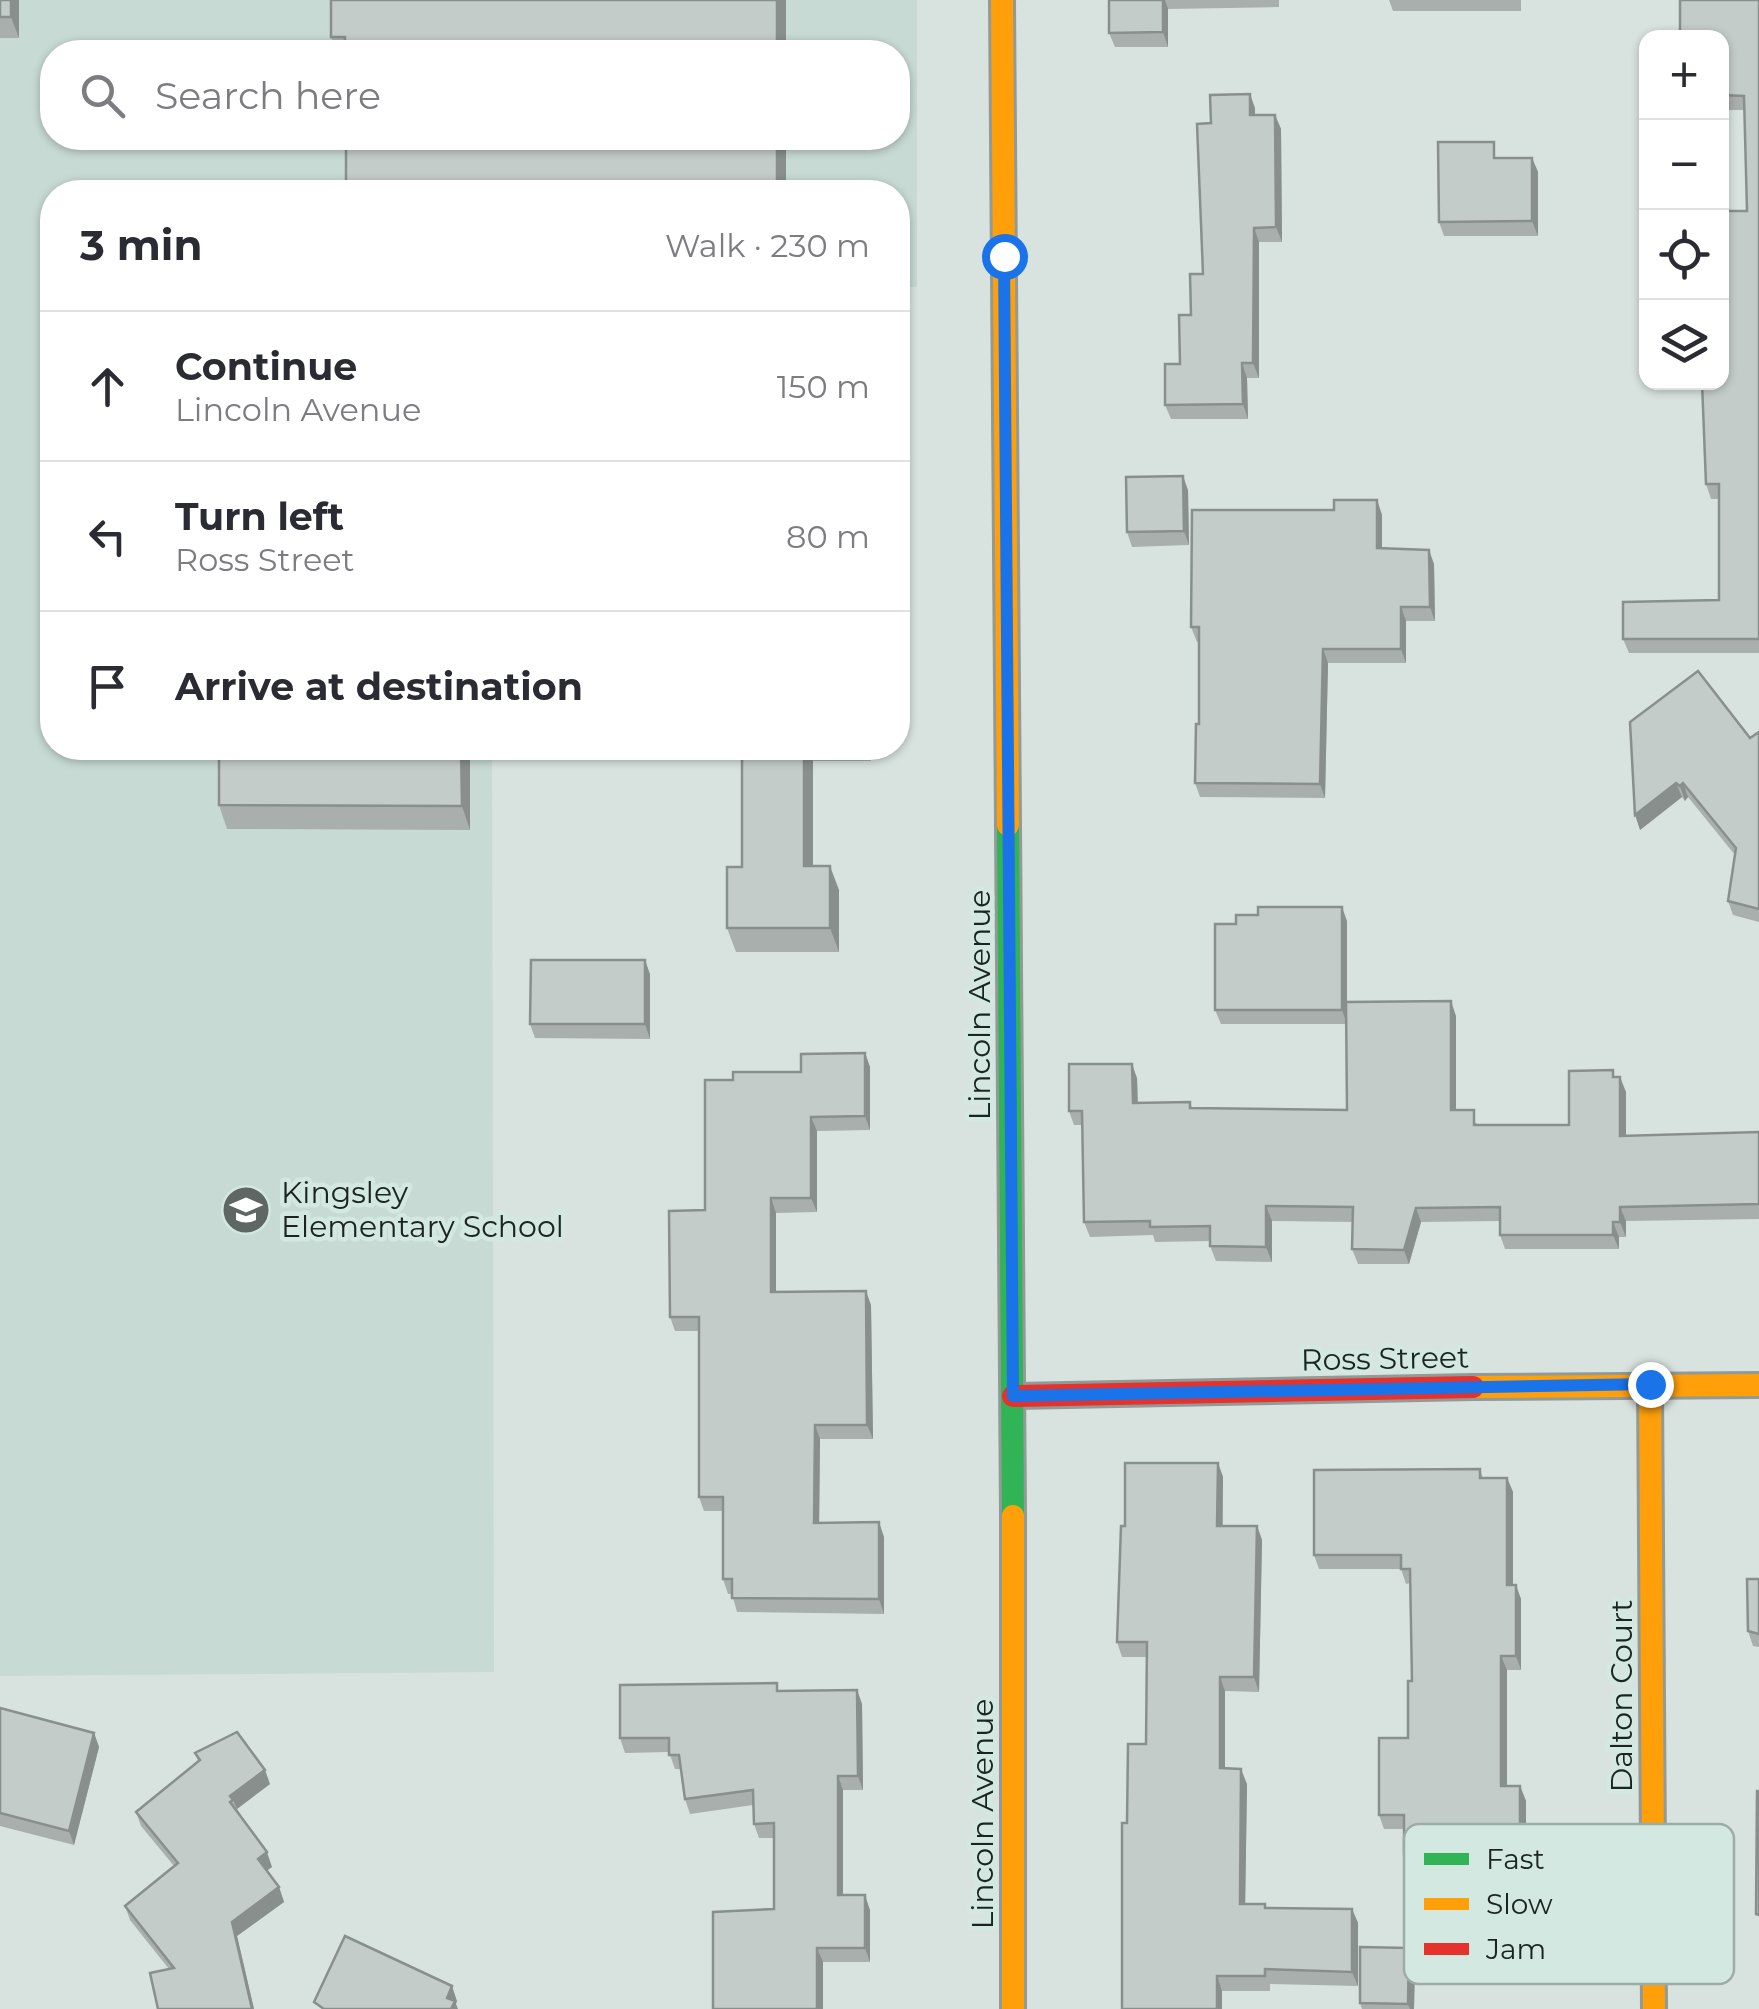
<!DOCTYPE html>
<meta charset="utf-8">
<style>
body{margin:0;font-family:Montserrat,sans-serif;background:#f2f2f3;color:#2b2b33}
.controls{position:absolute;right:30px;top:30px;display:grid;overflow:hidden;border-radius:20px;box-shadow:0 2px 8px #0004}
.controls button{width:90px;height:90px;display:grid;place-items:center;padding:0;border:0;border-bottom:2px solid #e1e1e2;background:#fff;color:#2b2b33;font:50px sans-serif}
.stop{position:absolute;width:30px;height:30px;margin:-22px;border:8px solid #1a73e8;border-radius:50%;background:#fff}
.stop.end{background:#1a73e8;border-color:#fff;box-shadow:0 2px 10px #0008}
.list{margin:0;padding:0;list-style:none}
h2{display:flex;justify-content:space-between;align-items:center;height:130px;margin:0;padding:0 40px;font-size:42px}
h2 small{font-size:32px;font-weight:400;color:#7c7c81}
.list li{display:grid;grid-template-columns:65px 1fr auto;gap:30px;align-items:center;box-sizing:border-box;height:150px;padding:0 40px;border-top:2px solid #e1e1e2}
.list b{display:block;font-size:38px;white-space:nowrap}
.list p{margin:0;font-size:32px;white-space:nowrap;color:#7c7c81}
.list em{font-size:32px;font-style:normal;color:#7c7c81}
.icon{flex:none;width:55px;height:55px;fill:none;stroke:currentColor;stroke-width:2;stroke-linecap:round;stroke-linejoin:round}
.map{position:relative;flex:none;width:1759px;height:2009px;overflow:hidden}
.search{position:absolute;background:#fff;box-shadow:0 2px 8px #0004;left:40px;top:40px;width:870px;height:110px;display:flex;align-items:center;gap:25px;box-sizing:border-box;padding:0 35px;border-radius:40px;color:#7c7c81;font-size:38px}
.panel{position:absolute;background:#fff;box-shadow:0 2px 8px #0004;left:40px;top:180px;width:870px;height:580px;border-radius:40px}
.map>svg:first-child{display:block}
</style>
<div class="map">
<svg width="1759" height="2009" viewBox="0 0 1759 2009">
<rect width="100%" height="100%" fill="#d8e3df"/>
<path fill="#c7dad3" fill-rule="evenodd" d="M0 0H917V287H898V192H52V748H492L494 1672 0 1676ZM52 52H898V138H52Z"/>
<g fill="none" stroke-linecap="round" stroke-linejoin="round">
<g stroke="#929a97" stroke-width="28">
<path id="fast" d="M1008 825 1013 1516"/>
</g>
<g stroke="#929a97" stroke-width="28">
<g id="slow">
<path d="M1002 0 1008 825"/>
<path d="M1650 1384 1654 2009"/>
<path d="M1473 1387 1759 1385"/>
<path d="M1013 1516V2009"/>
</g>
</g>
<g stroke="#929a97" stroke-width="28">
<path id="jam" d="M1013 1396 1473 1387"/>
</g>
<use href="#fast" stroke="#30b455" stroke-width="22"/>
<use href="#slow" stroke="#ff9f0a" stroke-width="22"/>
<use href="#jam" stroke="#e5322d" stroke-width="22"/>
</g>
<g fill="#a9afad">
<rect x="0" y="0" width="19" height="38"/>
<path d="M1109 0H1279V7L1168 9V47H1115L1109 33Z"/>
<path d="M1389 0H1521V11H1393Z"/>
<path d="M1759 0V653H1629L1623 639 1719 600V499H1711L1706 484 1747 211 1745 110H1722V38Z"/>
<path d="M331 37 786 52H336Z"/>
<path d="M1255 108V115H1275L1281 129 1282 242H1259V378H1247L1248 419H1171L1165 405 1180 364 1203 274Z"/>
<path d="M1499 158H1532L1538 172V236H1444L1439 222Z"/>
<path d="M1188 490 1189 545 1132 547 1127 532Z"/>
<path d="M1377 500 1382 515V548L1434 564 1435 621H1406V663H1328L1325 798 1200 797 1195 783 1199 724V642H1197L1191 627 1334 510Z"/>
<path d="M1630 722 1750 738 1759 732V922L1733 915 1728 901 1735 855 1688 797 1685 801 1682 797 1640 830Z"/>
<path d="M219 748H470V830L227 829 219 805Z"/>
<path d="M682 748H871V761H813V866L839 890V952H736L727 928 742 867V753H684Z"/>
<path d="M1347 921V1002L1456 1016V1110L1479 1125H1569L1616 1077 1626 1092V1136L1759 1132V1219L1626 1221V1237H1619V1249H1505L1500 1235V1221L1421 1222 1409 1264H1358L1352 1249 1353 1222 1272 1221V1262L1216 1261 1210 1246V1241L1155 1242 1153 1235 1090 1237 1084 1222 1083 1125H1074L1069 1111 1137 1078 1138 1103 1190 1102 1192 1108 1347 1110 1346 1024H1221L1215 1010Z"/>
<path d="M650 974V1039L535 1038 530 1024Z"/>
<path d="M865 1053 870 1067V1130L817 1131V1212L776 1213V1292L871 1305 873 1439H820L819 1523 884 1537V1614L737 1612 732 1594H728L723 1579V1511H704L699 1497V1331H675L670 1317 705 1210 733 1080 801 1072Z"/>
<path d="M1218 1463 1223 1477V1526H1257L1262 1540 1259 1692 1225 1691V1769L1247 1784 1245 1904 1266 1908 1352 1909 1358 1923V1986L1270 1984V1991H1222L1127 1823 1146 1744 1147 1657H1122L1117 1642 1125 1526Z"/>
<path d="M1480 1469 1483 1478H1507L1513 1492V1585L1521 1599V1670H1507V1786H1520L1526 1801V1877H1467L1464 1869H1409L1404 1854V1829H1384L1379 1815 1408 1738 1412 1681 1410 1583 1406 1584 1401 1569H1319L1314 1555Z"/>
<path d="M1759 1579V1647L1753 1646 1748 1631Z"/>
<path d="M857 1690 862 1704 863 1790H843V1895L870 1910V1962H823V2009L774 1909V1838H759L754 1824 753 1805 690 1814 685 1799 681 1769H675L669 1752 625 1753 620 1738 780 1691Z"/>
<path d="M0 1708 94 1733 99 1747 74 1845 0 1826Z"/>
<path d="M195 1753 270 1784 237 1809 272 1867 266 1871 279 1887 284 1902 237 1936 254 2009 169 1969 130 1920 125 1906 174 1866 141 1826 136 1812 198 1761Z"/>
<path d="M1415 1962 1414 2009H1362L1360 2003Z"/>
</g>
<g fill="#898f8d">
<path d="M11 0H19V38L11 17Z"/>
<rect x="777" y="0" width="9" height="52"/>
<path d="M1163 0H1165L1168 9V47L1163 32Z"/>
<path d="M1250 94 1255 108V130L1250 115Z"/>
<path d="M1275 115 1281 129 1282 242 1276 227Z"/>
<rect x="777" y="138" width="9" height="54"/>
<path d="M1532 158 1538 172V236L1532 221Z"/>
<path d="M1254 228 1259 242V378L1253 363Z"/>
<path d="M1242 363 1247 378 1248 419 1243 404Z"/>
<path d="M1183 476 1188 490 1189 545 1184 531Z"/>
<path d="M1377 500 1382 515V562L1377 548Z"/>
<path d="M1429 550 1434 564 1435 621 1430 607Z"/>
<path d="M1401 607 1406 621V663L1401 649Z"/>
<path d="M1323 649 1328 663 1325 798 1320 784Z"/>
<path d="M461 748H470V830L462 806Z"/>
<path d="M804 748H808L813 761V890L804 866Z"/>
<path d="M1676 783 1682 797 1640 830 1635 815Z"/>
<path d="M1683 783 1688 797 1685 801 1680 786Z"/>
<path d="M830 866 839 890V952L830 928Z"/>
<path d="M1342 907 1347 921V1024L1342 1010Z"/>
<path d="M645 960 650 974V1039L645 1024Z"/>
<path d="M1451 1001 1456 1016V1124L1451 1110Z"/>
<path d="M865 1053 870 1067V1130L865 1116Z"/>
<path d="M1132 1064 1137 1078 1138 1118 1133 1103Z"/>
<path d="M1620 1077 1626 1092V1150L1620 1136Z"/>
<path d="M811 1117 817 1131V1212L811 1198Z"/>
<path d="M771 1198 776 1213V1306L771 1292Z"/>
<path d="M1266 1206 1272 1221V1262L1266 1247Z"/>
<path d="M1620 1207 1626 1221V1237L1620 1222Z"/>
<path d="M1416 1208 1421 1222 1409 1264 1404 1250Z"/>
<path d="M1613 1222 1619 1237V1249L1613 1235Z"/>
<path d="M866 1291 871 1305 873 1439 867 1425Z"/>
<path d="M815 1425 820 1439 819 1537 814 1523Z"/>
<path d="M1218 1463 1223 1477 1222 1540 1217 1526Z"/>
<path d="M1507 1478 1513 1492V1599L1507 1585Z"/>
<path d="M879 1522 884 1537V1614L879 1599Z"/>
<path d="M1257 1526 1262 1540 1259 1692 1254 1677Z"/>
<path d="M1516 1585 1521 1599V1670L1516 1656Z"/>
<path d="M1501 1656 1507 1670V1801L1501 1786Z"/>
<path d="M1220 1677 1225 1691V1783L1220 1768Z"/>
<path d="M857 1690 862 1704 863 1790 858 1776Z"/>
<path d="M94 1733 99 1747 74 1845 69 1831Z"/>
<path d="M1241 1769 1247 1784 1245 1918 1240 1904Z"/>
<path d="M265 1770 270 1784 237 1809 233 1800 230 1796Z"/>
<path d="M838 1776 843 1790V1910L838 1895Z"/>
<path d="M1520 1786 1526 1801V1877L1520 1863Z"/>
<path d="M267 1852 272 1867 263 1873 258 1859Z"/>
<path d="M279 1887 284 1902 237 1936 254 2009H252L232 1922Z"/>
<path d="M865 1895 870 1910V1962L865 1948Z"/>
<path d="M1352 1909 1358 1923V1986L1352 1972Z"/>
<path d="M817 1948 823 1962V2009H817Z"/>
<path d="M1409 1948 1415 1962 1414 2009H1410L1408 2004Z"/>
<path d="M1217 1976 1222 1991V2009H1217Z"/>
<path d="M452 1986 457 2001 456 2004 458 2009H451L447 1998Z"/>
</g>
<g fill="#c4ccc9" stroke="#898f8d" stroke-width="2.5">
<rect x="0" y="0" width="11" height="17"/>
<path d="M331 0H777V52H345V37H331Z"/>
<path d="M1109 0H1163V32L1109 33Z"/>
<path d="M1680 0H1759V639H1623V602L1719 600V484H1706L1702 382H1722V211H1747L1744 96 1722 95V38H1680Z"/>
<path d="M1250 94V115H1275L1276 227 1254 228 1253 363H1242L1243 404 1165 405V364H1180L1179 315H1191L1190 274H1203L1197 124 1211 123 1210 95Z"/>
<rect x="346" y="138" width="431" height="54"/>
<path d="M1438 142H1494V158H1532V221L1439 222Z"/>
<path d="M1183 476 1184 531 1127 532 1126 477Z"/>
<path d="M1334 500H1377V548L1429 550 1430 607H1401V649H1323L1320 784 1195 783 1196 724H1199V627H1191L1192 510H1334Z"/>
<path d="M1698 671 1750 738 1759 732V909L1728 901 1736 848 1683 783 1680 786 1676 783 1635 815 1630 722Z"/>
<path d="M219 748H461L462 806 219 805Z"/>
<path d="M742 748H804V866H830V928H727V867H742Z"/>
<path d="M1258 907H1342V1010H1215V924H1236V915H1258Z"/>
<path d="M531 960H645V1024H530Z"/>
<path d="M1451 1001V1110H1474V1125H1569V1071L1613 1070V1077H1620V1136L1759 1132V1204L1620 1207V1222H1613V1235H1500V1207L1416 1208 1404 1250 1352 1249 1353 1207 1266 1206V1247L1210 1246V1226L1150 1227V1221L1084 1222 1082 1111H1069V1064H1132L1133 1103 1190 1102V1108L1347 1110 1346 1002Z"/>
<path d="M865 1053V1116L811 1117V1198H771V1292L866 1291 867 1425H815L814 1523 879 1522V1599L732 1598V1579H723V1497H699V1317H670L669 1211 705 1210V1080H733V1072H801V1054Z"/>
<path d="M1125 1463H1218L1217 1526H1257L1254 1677H1220V1768L1241 1769 1240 1904H1265V1908L1352 1909V1972L1265 1969V1976H1217V2009H1122V1823H1127L1128 1744H1146L1147 1642H1117L1121 1526H1125Z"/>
<path d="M1480 1469V1478H1507V1585H1516V1656H1501V1786H1520V1863H1462V1854H1404V1815H1379V1738H1408V1681H1412L1410 1569H1401V1555H1314V1470Z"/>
<path d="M1747 1579H1759V1634L1748 1631Z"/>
<path d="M777 1683V1691L857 1690 858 1776H838V1895H865V1948H817V2009H713V1912L774 1909V1823L754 1824 753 1790 685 1799 679 1755H669V1738H620V1685Z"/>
<path d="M0 1708 94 1733 69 1831 0 1813Z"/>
<path d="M237 1732 265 1770 230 1796 233 1800 230 1802 267 1852 258 1859 279 1887 232 1922 252 2009H158L150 1973 174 1968 125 1906 178 1863 136 1812 200 1760 195 1753Z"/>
<path d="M1757 1791H1759V1915L1756 1914Z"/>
<path d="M345 1936 452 1986 447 1998 455 2001 451 2009H324L314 2002Z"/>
<path d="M1360 1947 1409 1948 1408 2004 1360 2003Z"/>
</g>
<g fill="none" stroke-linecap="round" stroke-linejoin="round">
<path stroke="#1a73e8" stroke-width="12" d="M1004 256 1013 1396 1650 1384"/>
</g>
<defs>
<g id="school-disc" transform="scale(2.5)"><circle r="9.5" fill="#5e6764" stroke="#d3e8e0"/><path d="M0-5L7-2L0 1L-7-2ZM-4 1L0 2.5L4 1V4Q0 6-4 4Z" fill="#fff"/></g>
</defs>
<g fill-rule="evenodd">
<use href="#school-disc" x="246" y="1210"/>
</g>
<g text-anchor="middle" stroke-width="9" stroke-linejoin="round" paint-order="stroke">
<g font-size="30" fill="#1c2421" stroke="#d3e8e0">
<text transform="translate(980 1005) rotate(-90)" y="10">Lincoln Avenue</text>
<text transform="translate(1385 1359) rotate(-1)" y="10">Ross Street</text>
<text transform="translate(1622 1696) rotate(-90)" y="10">Dalton Court</text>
<text transform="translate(983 1814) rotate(-90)" y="10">Lincoln Avenue</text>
</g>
<g font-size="30" fill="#1c2421" stroke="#d3e8e0" text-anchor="start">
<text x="281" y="1203">Kingsley<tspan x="281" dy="34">Elementary School</tspan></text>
</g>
</g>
<rect x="1404" y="1824" width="330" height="160" rx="15" fill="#d3e8e0" stroke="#9cada7" stroke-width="2.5"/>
<rect x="1424" y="1853" width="45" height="12" fill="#30b455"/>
<rect x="1424" y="1898" width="45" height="12" fill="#ff9f0a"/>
<rect x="1424" y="1943" width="45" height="12" fill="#e5322d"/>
<g font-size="28" fill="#1c2421">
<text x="1486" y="1869">Fast</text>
<text x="1486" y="1914">Slow</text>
<text x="1486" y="1959">Jam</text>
</g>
</svg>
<div class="controls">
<button>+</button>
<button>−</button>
<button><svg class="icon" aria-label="locate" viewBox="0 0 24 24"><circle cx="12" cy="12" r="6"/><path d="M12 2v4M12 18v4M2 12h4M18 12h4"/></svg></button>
<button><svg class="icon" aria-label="layers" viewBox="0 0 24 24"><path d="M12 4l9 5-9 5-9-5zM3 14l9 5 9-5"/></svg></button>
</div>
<div class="stop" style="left:1004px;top:256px"></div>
<div class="stop end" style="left:1650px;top:1384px"></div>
<div class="search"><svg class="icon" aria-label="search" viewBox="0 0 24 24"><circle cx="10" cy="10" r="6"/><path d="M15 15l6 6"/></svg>Search here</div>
<section class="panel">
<h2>3 min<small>Walk · 230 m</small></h2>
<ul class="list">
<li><svg class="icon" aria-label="ahead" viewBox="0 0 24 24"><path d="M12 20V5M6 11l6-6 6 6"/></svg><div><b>Continue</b><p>Lincoln Avenue</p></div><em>150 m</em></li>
<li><svg class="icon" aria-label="left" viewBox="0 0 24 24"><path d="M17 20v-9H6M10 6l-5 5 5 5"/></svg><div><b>Turn left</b><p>Ross Street</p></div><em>80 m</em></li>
<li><svg class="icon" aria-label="arrive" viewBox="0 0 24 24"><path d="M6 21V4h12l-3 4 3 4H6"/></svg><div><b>Arrive at destination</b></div></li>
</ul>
</section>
</div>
